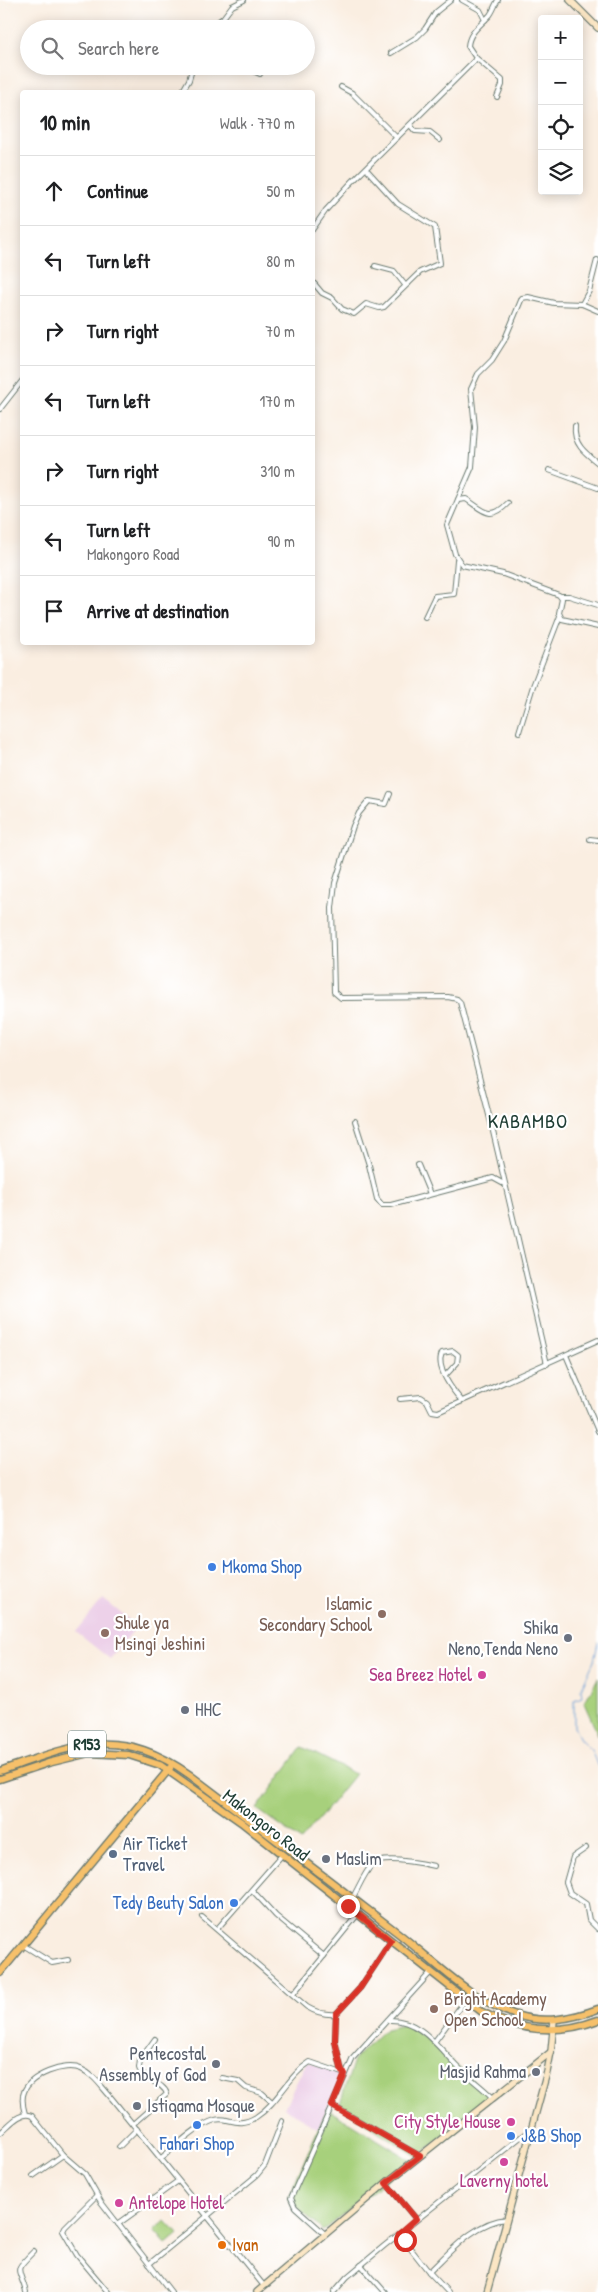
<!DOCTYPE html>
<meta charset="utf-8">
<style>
body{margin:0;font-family:"Patrick Hand",sans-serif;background:#f6f6f6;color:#202124}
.controls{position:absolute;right:15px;top:15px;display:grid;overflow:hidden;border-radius:5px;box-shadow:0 2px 12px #0003}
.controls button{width:45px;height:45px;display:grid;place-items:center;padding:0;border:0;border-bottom:1px solid #e0e0e0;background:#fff;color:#202124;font:25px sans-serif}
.stop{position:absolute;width:15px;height:15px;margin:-11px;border:4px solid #d93025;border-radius:50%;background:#fff}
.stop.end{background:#d93025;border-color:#fff;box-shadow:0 1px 5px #0008}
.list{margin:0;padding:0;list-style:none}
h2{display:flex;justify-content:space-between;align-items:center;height:65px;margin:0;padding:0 20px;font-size:21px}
h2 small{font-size:16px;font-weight:400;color:#757577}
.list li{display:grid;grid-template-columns:32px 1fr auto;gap:15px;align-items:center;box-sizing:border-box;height:70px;padding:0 20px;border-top:1px solid #e0e0e0}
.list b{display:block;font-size:19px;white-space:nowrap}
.list p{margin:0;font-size:16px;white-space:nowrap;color:#757577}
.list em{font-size:16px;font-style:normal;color:#757577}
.icon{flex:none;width:28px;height:28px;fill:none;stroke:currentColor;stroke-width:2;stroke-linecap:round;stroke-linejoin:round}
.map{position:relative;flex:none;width:598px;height:2292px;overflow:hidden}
.search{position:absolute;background:#fff;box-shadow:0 2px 12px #0003;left:20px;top:20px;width:295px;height:55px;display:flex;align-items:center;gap:12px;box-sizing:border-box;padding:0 18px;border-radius:28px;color:#757577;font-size:19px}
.panel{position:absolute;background:#fff;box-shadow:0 2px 12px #0003;left:20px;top:90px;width:295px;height:555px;border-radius:5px}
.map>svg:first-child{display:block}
</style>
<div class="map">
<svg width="598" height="2292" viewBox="0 0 598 2292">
<rect width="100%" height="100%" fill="#fff"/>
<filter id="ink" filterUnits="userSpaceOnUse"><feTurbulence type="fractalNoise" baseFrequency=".02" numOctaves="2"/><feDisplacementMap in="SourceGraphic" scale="10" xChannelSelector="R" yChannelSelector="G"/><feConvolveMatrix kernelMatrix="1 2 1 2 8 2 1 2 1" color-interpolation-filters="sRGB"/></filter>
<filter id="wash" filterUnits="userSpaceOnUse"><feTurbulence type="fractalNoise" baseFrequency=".0096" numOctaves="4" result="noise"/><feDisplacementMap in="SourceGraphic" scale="20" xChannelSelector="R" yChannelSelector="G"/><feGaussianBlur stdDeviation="1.12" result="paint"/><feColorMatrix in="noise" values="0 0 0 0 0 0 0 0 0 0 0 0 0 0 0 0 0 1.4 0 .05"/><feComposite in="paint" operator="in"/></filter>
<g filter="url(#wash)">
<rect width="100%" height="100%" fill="#faeee1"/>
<g fill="#edd1e9">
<path d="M103 1599 137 1626 110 1659 76 1632Z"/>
<path d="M307 2061 345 2074 319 2128 284 2108Z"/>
</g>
<g fill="#a7d07b" stroke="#638658">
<path d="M598 1678V1735L584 1703Z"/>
<path d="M302 1747 355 1774 301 1841 257 1809Z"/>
<path d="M404 2025 426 2038 489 2095 418 2157 339 2106 355 2058 385 2029Z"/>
<path d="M327 2109 411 2160 323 2231 288 2198Z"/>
<path d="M166 2221 178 2234 166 2244 154 2230Z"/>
</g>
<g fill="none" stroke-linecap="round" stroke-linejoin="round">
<path stroke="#6ca1d9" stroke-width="1" d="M598 1643 594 1661 581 1689 582 1697 574 1700V1727L580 1739 591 1750 598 1767"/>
</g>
</g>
<g filter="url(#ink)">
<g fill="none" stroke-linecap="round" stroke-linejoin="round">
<g stroke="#6c7b71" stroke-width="6">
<g id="street">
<path d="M462 0 480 10 485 20"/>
<path d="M208 29 223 18 232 6 244 0"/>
<path d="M391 53 417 37 425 29 436 12 451 0"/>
<path d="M476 58 502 80V85L497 97"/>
<path d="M242 66 260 74"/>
<path d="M341 87 352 93 397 138"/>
<path d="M182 92 189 80 193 66"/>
<path d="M410 125 415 131 430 132 440 140"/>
<path d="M312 230 326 210 350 184 474 61 476 58 468 46C469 32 481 25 490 15 493 11 495 5 498 0"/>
<path d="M375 266 394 271 405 285"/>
<path d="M312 281 322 293 332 298 342 309 354 314 366 304 379 308 384 307 420 272 440 263 435 227 398 204 367 170"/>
<path d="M582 304 589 291 597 260"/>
<path d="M598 311 582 304 554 303 528 297 522 298 504 341 492 360 478 374 471 389 475 427 472 467 447 525 455 554 462 565 503 574 559 595 562 599 559 613 562 619 598 627"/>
<path d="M0 409 22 381"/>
<path d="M575 426C573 444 585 453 598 463"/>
<path d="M549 470 598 488"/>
<path d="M458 500 466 499C483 510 490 522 508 503"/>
<path d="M561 596H569L598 605"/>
<path d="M425 617 435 596 454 594 457 560"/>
<path d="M519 732 533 686 560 616"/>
<path d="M390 794 386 804 369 801 359 813 353 826 335 883 332 908 334 992 341 998 448 997 457 999 460 1002 491 1123 547 1364"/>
<path d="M590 839 598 840"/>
<path d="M355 1121 369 1165 377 1199 382 1205H391L493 1178 504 1184"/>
<path d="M418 1165 430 1194"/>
<path d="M566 1355 598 1431"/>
<path d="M445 1376 457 1363 458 1355 453 1351 442 1353C435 1368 453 1391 462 1401"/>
<path d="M400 1399 421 1397 427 1401 432 1411 438 1412 598 1340"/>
<path d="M586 1848 573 1857 566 1882 570 1893 586 1904 589 1920 598 1929"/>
<path d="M252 1890 276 1916 324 1956"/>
<path d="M352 1899C358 1889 364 1873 372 1865 382 1855 420 1863 434 1866"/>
<path d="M202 1917 307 2007C317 2013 325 2015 336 2014"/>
<path d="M217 1929 282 1855"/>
<path d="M23 1945 52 1963 68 1960"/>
<path d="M293 1994 358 1914"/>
<path d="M388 2020C419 2018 438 2047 457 2066 468 2077 481 2086 492 2097"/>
<path d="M435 2041 466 1999"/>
<path d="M342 2072 335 2041 336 2014 360 1988 391 1941"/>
<path d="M222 2078 238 2081 246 2088 262 2093 272 2102"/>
<path d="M333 2106 420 2156"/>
<path d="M25 2114C23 2107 21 2099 24 2092 30 2075 65 2062 81 2069 93 2074 101 2086 109 2095L264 2286"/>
<path d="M133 2124 167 2094C163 2081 143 2082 139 2068L140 2060 155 2039"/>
<path d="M0 2133C9 2126 20 2110 32 2116L63 2155 85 2174 101 2202 171 2292"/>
<path d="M119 2147 137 2129"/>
<path d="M161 2158C177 2146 195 2126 215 2120 229 2116 236 2129 256 2117 278 2103 289 2075 310 2062L345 2074"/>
<path d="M33 2176 63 2155"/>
<path d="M386 2183 416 2219"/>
<path d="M96 2196 65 2227 63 2231 77 2255 108 2292"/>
<path d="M118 2224 178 2181"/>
<path d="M325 2234 295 2207 291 2198 353 2058 431 1972"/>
<path d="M399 2234 429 2272 448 2292"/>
<path d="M149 2264 257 2175 265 2165 282 2121"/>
<path d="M361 2265 385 2292"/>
<path d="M429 2272C450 2252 476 2221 507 2219"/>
<path d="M26 2292C19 2266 12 2273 34 2251"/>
<path d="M334 2292 347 2277 384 2246 532 2128"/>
</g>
</g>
<g stroke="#6c7b71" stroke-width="8">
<g id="secondary">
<path d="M570 0 598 28"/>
<path d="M257 2292 386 2183 551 2052"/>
<path d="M487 2292 547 2072 551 2052 554 2020"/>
</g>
</g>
<g stroke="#6c7b71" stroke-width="9">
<g id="primary">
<path d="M0 1771C75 1745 119 1724 190 1775 259 1827 329 1880 398 1933 435 1962 471 2000 516 2015 544 2024 571 2019 598 2009"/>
<path d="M0 1779 48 1763 89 1753 129 1755 160 1765 241 1822 482 2012C519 2031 559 2035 598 2020"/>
<path d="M0 1973 170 1768"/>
</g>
</g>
<use href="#street" stroke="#fff" stroke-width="4"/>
<use href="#secondary" stroke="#fbe6c4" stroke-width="5.5"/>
<use href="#primary" stroke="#f6c06b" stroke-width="6"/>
</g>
</g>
<g fill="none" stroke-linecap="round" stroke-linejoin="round" filter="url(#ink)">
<path stroke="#d93025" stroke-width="6" d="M348 1906 391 1941 360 1988 336 2014 335 2041 342 2072 345 2074 332 2106 420 2156 386 2183 416 2219 399 2234 405 2240"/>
</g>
<g fill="#3f7fe0" stroke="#fff" stroke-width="2">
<circle cx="212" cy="1567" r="5"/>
<circle cx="234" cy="1903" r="5"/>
<circle cx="197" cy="2125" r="5"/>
<circle cx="511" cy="2136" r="5"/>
</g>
<g fill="#8d6e63" stroke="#fff" stroke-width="2">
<circle cx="382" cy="1614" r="5"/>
<circle cx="105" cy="1633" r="5"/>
<circle cx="434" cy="2009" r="5"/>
</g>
<g fill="#6b7280" stroke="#fff" stroke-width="2">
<circle cx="568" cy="1638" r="5"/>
<circle cx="185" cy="1710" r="5"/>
<circle cx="326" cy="1859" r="5"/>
<circle cx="216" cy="2064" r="5"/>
<circle cx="536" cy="2072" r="5"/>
<circle cx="137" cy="2106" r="5"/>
</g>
<g fill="#d1479c" stroke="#fff" stroke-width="2">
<circle cx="482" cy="1675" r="5"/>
<circle cx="511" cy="2122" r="5"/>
<circle cx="504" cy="2162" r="5"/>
<circle cx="119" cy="2203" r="5"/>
</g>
<circle fill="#5c6f8a" stroke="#fff" stroke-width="2" cx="113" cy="1854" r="5"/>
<circle fill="#e8710a" stroke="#fff" stroke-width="2" cx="222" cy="2245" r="5"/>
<g text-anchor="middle" stroke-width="4.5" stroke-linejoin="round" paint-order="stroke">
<rect fill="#fff" stroke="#627771" stroke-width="1" x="68" y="1730.5" width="38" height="27" rx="4"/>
<g font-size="16" font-weight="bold" fill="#1f3d34">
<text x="87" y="1750">R153</text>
</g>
<g font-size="18" fill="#366cbe" stroke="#fff" text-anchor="start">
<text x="222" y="1573">Mkoma Shop</text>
<text x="224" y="1909" text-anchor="end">Tedy Beuty Salon</text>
<text x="521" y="2142">J&amp;B Shop</text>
<text x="197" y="2150" text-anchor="middle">Fahari Shop</text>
</g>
<g font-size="18" fill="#785e54" stroke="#fff" text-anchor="start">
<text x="372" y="1610" text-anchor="end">Islamic<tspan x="372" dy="21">Secondary School</tspan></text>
<text x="115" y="1629">Shule ya<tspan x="115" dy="21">Msingi Jeshini</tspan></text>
<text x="444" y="2005">Bright Academy<tspan x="444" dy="21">Open School</tspan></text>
</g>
<g font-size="18" fill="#5b616d" stroke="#fff" text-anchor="end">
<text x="558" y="1634">Shika<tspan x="558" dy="21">Neno,Tenda Neno</tspan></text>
<text x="195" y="1716" text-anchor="start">HHC</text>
<text x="336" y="1865" text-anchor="start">Maslim</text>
<text x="206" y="2060">Pentecostal<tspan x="206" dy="21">Assembly of God</tspan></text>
<text x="526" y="2078">Masjid Rahma</text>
<text x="147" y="2112" text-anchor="start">Istiqama Mosque</text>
</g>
<g font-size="18" fill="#b23c85" stroke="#fff" text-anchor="end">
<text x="472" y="1681">Sea Breez Hotel</text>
<text x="501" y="2128">City Style House</text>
<text x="504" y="2187" text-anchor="middle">Laverny hotel</text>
<text x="129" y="2209" text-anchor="start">Antelope Hotel</text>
</g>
<g font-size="18" fill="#1f3d34" stroke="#fff">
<text transform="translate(266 1825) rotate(38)" y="6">Makongoro Road</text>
</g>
<g font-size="18" fill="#4e5e75" stroke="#fff" text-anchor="start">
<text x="123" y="1850">Air Ticket<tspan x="123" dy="21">Travel</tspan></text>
</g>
<g font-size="18" fill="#c56008" stroke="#fff" text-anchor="start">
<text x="232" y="2251">Ivan</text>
</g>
<g font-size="20" letter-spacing="1" fill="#1f3d34" stroke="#fff">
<text x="528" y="1128">KABAMBO</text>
</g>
</g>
</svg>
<div class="controls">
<button>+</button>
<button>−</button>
<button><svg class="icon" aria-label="locate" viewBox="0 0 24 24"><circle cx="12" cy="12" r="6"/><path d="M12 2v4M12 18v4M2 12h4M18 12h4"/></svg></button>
<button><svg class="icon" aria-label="layers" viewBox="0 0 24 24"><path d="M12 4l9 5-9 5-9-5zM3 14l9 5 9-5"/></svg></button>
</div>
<div class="stop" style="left:405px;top:2240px"></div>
<div class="stop end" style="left:348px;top:1906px"></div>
<div class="search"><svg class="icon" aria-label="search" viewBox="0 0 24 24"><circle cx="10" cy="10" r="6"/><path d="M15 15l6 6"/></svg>Search here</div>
<section class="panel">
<h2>10 min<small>Walk · 770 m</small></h2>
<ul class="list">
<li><svg class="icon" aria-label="ahead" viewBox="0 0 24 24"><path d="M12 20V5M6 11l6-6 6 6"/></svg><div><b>Continue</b></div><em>50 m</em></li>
<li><svg class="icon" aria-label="left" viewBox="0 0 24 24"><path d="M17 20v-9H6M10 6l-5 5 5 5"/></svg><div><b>Turn left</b></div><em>80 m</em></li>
<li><svg class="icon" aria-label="right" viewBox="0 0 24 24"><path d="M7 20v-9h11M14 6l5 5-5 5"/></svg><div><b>Turn right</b></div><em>70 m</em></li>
<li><svg class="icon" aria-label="left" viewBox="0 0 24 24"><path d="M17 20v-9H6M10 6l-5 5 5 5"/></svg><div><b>Turn left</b></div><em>170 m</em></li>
<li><svg class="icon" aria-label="right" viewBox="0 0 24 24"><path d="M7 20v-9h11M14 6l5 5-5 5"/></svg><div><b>Turn right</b></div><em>310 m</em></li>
<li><svg class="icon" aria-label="left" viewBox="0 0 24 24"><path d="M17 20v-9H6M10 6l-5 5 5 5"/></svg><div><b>Turn left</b><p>Makongoro Road</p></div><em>90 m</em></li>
<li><svg class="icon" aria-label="arrive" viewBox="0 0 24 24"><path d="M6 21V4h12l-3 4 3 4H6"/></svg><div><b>Arrive at destination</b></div></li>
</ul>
</section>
</div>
